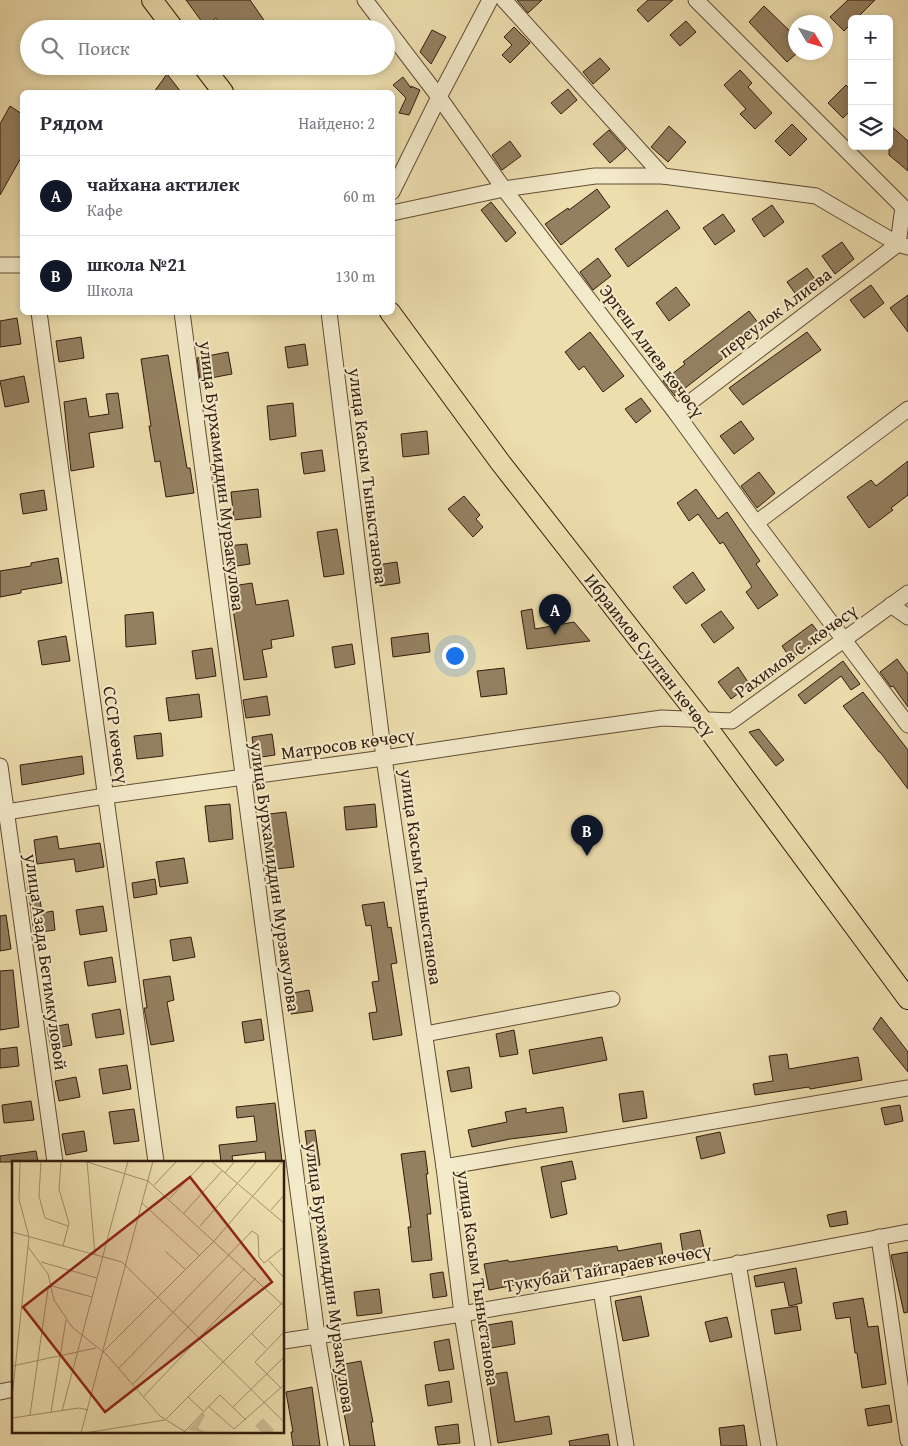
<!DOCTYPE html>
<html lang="ru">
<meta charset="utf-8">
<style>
body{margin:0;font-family:"Gentium Book Plus",serif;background:#f7f7f7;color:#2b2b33}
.controls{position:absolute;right:15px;top:15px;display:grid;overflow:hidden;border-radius:8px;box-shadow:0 2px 8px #0003}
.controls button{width:45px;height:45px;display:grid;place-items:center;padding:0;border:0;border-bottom:1px solid #e1e1e2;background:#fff;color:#2b2b33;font:25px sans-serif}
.compass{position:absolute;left:788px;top:15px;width:45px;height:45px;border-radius:50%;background:#fff;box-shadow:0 2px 8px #0003;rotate:128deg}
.you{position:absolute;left:454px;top:655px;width:18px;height:18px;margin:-12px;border:4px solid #fff;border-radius:50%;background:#1a73e8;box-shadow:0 0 0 8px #1a73e833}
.badge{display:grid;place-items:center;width:32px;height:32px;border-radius:50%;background:#111827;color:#fff;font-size:16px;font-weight:700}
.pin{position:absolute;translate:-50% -41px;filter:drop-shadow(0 1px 2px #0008)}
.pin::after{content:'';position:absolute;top:26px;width:18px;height:15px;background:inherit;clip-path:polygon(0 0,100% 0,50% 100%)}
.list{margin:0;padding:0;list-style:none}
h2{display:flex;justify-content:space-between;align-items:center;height:65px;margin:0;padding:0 20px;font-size:21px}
h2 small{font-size:16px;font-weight:400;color:#7c7c81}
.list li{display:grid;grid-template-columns:32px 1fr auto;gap:15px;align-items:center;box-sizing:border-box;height:80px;padding:0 20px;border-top:1px solid #e1e1e2}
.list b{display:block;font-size:19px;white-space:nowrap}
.list p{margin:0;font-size:16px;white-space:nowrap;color:#7c7c81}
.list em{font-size:16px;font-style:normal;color:#7c7c81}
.icon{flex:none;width:28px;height:28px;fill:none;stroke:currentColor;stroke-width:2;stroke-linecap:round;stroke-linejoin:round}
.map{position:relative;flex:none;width:908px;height:1446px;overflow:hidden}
.search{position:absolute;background:#fff;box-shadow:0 2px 8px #0003;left:20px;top:20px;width:375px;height:55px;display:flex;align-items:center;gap:12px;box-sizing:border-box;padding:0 18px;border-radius:28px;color:#7c7c81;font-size:19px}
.panel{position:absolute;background:#fff;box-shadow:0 2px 8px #0003;left:20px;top:90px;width:375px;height:225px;border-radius:8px}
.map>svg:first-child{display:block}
</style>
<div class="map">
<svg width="908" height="1446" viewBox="0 0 908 1446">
<rect width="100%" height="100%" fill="#eddeae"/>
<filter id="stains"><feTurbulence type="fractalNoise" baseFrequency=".004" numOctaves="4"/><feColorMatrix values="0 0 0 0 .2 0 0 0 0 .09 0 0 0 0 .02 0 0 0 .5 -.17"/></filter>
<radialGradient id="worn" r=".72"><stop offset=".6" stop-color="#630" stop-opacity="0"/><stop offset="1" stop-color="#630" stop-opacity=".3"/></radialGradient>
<g fill="#948061" stroke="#331b0d">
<path d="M186 0H250L270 29H224L216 18 205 26Z"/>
<path d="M517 0H542L528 13Z"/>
<path d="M648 0H673L648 22 637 10Z"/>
<path d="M848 0H875L856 19H852V23L844 31 830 17Z"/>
<path d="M764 6 796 37V54L787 62 749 22Z"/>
<path d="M686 21 696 32 680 46 670 35Z"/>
<path d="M514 27 530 43 510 63 502 55 512 45 504 37Z"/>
<path d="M432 30 446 37 431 64 420 52Z"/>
<path d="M600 58 610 69 593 84 583 72Z"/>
<path d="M740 70 752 83 748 87 772 113 755 129 740 114 746 109 724 85Z"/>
<path d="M167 74 181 92H154Z"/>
<path d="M403 77 411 88V86L420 90 409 115 399 113 406 98 393 85Z"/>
<path d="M846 85 852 91V109L843 118 828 103Z"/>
<path d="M568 89 577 100 561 114 551 103Z"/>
<path d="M10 106 22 114V156L0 195V124Z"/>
<path d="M792 124 807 139 790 156 775 141Z"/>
<path d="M889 124 908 141V171L889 155Z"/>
<path d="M669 126 686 142 668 162 651 147Z"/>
<path d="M609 130 626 149 610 163 593 144Z"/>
<path d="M510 141 521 156 502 170 492 155Z"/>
<path d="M597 189 610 207 561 245 545 224 568 208 569 210Z"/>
<path d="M491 202 516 233 506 242 481 210Z"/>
<path d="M772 205 784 222 764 237 752 219Z"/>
<path d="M667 210 680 228 628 267 615 249Z"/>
<path d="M723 214 735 231 715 245 703 228Z"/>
<path d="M842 242 854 259 835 274 822 256Z"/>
<path d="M598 258 611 276 593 290 580 272Z"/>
<path d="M807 268 819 285 800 300 787 282Z"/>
<path d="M871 285 884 303 864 318 850 300Z"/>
<path d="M676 287 690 305 669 321 656 303Z"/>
<path d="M908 295V332L890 308Z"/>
<path d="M749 311 762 328 675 396 663 381 685 364 683 362Z"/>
<path d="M17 318 21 344 0 347V321Z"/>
<path d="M590 332 624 376 603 392 584 366 579 370 565 352Z"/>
<path d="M807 332 821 350 743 405 729 388Z"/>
<path d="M81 337 84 358 59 362 56 341Z"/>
<path d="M305 344 308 365 288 368 285 347Z"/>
<path d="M228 352 232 374 200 380 197 358Z"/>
<path d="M168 355 187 468H190L194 493 166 497 160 461 155 462 149 426H151L141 359Z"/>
<path d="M24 376 29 402 5 407 0 381Z"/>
<path d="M118 393 123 428 89 433 94 467 71 471 64 402 86 398 89 417 109 414 106 394Z"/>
<path d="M641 398 651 411 636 423 625 409Z"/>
<path d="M293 403 296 436 270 440 267 406Z"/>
<path d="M741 421 754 439 734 454 720 436Z"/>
<path d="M427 431 429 454 403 457 401 434Z"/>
<path d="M322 450 325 471 304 474 301 453Z"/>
<path d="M908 461V495L891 508 893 510 869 528 847 497 871 480 876 486Z"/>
<path d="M759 472 775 493 757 508 741 486Z"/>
<path d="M258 489 261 517 234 520 231 492Z"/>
<path d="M696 489 718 519 727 512 760 561 756 564 778 595 758 609 746 592 752 587 723 542 720 544 698 514 689 521 677 503Z"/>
<path d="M44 490 47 510 23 514 20 494Z"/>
<path d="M464 496 480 515 476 519 483 527 473 537 448 509Z"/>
<path d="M337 529 344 574 324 577 317 532Z"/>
<path d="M247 544 250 564 230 567 227 546Z"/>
<path d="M58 558 62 583 21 590V593L0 597V571L31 566V563Z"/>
<path d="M397 562 400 583 380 586 377 565Z"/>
<path d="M693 572 705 590 686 604 673 587Z"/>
<path d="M252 583 256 605 288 600 294 636 271 640 272 648 262 650 267 677 244 680 233 609H235L232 586Z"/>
<path d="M532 609 535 629 574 622 590 641 527 649 521 611Z"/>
<path d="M721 611 734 628 714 643 701 625Z"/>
<path d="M153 612 156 644 126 647 125 615Z"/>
<path d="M812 624 822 637 791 659 782 646Z"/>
<path d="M428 633 430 652 393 657 391 638Z"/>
<path d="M66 636 70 661 42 665 38 641Z"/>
<path d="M352 644 355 664 335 668 332 647Z"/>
<path d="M212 648 216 676 196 679 192 651Z"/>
<path d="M897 659 908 674V707L893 686 891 687 880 672Z"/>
<path d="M843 661 860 684 851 690 841 676 805 704 798 695Z"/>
<path d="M738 667 750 685 731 699 718 682Z"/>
<path d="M504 668 507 694 481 697 477 671Z"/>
<path d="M863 692 908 750V789L880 752H879L843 706Z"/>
<path d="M199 694 202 717 169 721 166 698Z"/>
<path d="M267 696 270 715 246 718 243 700Z"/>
<path d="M759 729 784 760 776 766 749 732Z"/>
<path d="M161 733 163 756 137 759 134 736Z"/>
<path d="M272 734 275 755 255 758 252 737Z"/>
<path d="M82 756 84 774 22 785 20 765Z"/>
<path d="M230 804 233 839 209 842 205 806Z"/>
<path d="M375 804 377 827 346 830 344 807Z"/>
<path d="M286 812 294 867 267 870 261 815Z"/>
<path d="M57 836 59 849 100 843 104 867 76 872 74 859 37 864 34 840Z"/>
<path d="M184 858 188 883 160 887 156 862Z"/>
<path d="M37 879 42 913 53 911 55 930 34 933 27 881Z"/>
<path d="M155 879 157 894 134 898 132 883Z"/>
<path d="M384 902 388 928 391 927 397 963 391 964 402 1035 373 1040 369 1013 377 1012 372 982 379 981 371 925 366 926 362 905Z"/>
<path d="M103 906 107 931 80 935 76 910Z"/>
<path d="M6 915 11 949 0 951V916Z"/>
<path d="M191 937 195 957 173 961 170 940Z"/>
<path d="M112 957 116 982 88 986 84 962Z"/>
<path d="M13 970 19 1027 0 1030V971Z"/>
<path d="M170 976 174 1000 167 1002 174 1041 151 1045 144 1008H147L143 980Z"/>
<path d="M309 990 313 1011 291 1014 288 994Z"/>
<path d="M120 1009 124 1034 96 1038 92 1014Z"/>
<path d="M881 1017 908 1052V1072L873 1029Z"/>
<path d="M261 1019 264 1040 245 1043 242 1022Z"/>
<path d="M68 1024 72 1045 51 1049 47 1028Z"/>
<path d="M514 1030 518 1054 500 1057 496 1034Z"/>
<path d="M602 1037 607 1060 533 1074 529 1050Z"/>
<path d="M17 1047 19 1066 0 1068V1049Z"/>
<path d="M787 1054 789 1069 858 1057 862 1080 810 1089 809 1087 755 1095 753 1084 773 1081 769 1056Z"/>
<path d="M127 1065 131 1089 103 1094 99 1069Z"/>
<path d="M469 1067 472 1088 451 1092 447 1071Z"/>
<path d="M76 1077 80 1097 59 1101 55 1081Z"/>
<path d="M643 1091 647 1118 623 1122 619 1094Z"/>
<path d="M31 1101 34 1120 4 1123 2 1105Z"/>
<path d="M275 1103 282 1161 266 1162 265 1152 232 1156 233 1162H221L219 1145 257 1141 254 1116 237 1118 236 1107Z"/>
<path d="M900 1105 903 1121 885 1125 881 1108Z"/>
<path d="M563 1107 567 1132 510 1139 472 1147 468 1130 507 1122 505 1112 526 1108V1113Z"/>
<path d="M134 1109 139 1141 114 1144 109 1112Z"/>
<path d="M315 1130 320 1165 310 1167 305 1131Z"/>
<path d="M84 1131 87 1151 66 1155 62 1134Z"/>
<path d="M720 1132 725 1153 701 1159 696 1137Z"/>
<path d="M36 1151 38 1162H0V1156Z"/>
<path d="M425 1151 428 1174H426L431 1214H427L432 1260 412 1262 408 1227H411L401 1154Z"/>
<path d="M572 1161 576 1179 561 1182 567 1214 551 1218 541 1167Z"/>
<path d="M846 1211 848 1224 830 1227 827 1215Z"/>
<path d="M700 1230 704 1249 683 1253 680 1234Z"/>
<path d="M661 1243 663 1257 638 1262 637 1259 555 1275 556 1277 489 1290 484 1264 508 1260 509 1262 617 1246 618 1251Z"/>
<path d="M908 1252V1312L904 1313 891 1255Z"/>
<path d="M796 1268 802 1303 789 1306 784 1282 756 1287 754 1276Z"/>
<path d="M443 1272 447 1296 433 1298 430 1274Z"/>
<path d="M379 1289 382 1313 357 1316 354 1292Z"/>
<path d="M641 1296 649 1336 623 1341 615 1301Z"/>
<path d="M863 1298 868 1327 878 1326 886 1384 862 1388 857 1353H855L850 1317 836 1319 833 1303Z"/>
<path d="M797 1306 801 1330 775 1334 771 1310Z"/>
<path d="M727 1317 732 1337 710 1342 705 1322Z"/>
<path d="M512 1321 515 1344 485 1349 481 1326Z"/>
<path d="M449 1339 454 1369 439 1371 434 1342Z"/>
<path d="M361 1361 373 1422H371L375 1446H350L340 1391 338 1392 334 1366Z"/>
<path d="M507 1372 515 1422 549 1416 552 1434 498 1443 488 1375Z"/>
<path d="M449 1381 452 1402 428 1406 425 1385Z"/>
<path d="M312 1387 320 1446H293L291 1432H293L286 1392Z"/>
<path d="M889 1405 892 1422 868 1426 865 1409Z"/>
<path d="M458 1424 460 1443 438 1445 435 1427Z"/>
<path d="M744 1425 747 1446H721L719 1428Z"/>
<path d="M608 1434 610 1446H570L569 1441Z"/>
</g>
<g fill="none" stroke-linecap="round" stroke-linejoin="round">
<g stroke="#624c35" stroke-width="17">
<g id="minor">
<path d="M365 0 439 97 504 189 676 413 756 523 908 725"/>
<path d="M504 0 663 176"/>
<path d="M392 192 439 97 490 0"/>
<path d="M392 213 504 189 595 176H663L816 196 898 244 908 247"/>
<path d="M0 265H22"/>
<path d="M39 312 156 1162"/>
<path d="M182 312 317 1335 336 1446"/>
<path d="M329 312 384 758 444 1167 462 1314 483 1446"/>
<path d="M676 413 898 244 903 207 696 0"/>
<path d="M756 523 908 409"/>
<path d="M891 605 908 617"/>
<path d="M0 766 55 1162"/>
<path d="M0 813 105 796 384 758 518 738 662 718 732 721 908 593"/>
<path d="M425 1034 612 999"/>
<path d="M444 1167 908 1088"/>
<path d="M879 1237 908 1440"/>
<path d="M738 1263 769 1446"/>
<path d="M601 1290 626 1446"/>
<path d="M284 1341 462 1314 601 1290 908 1232"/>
<path d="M0 1392 14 1389"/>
</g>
</g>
<g stroke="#331b0d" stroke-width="22">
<g id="major">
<path d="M152 0 174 29"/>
<path d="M203 66 223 92"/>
<path d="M390 312 500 462 701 719 908 999"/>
</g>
</g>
<use href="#minor" stroke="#f3eaca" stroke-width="15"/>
<use href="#major" stroke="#eddeae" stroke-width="20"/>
</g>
<g text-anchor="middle" stroke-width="4" stroke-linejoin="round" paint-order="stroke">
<g font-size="18" fill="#331b0d" stroke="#f3eaca">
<text transform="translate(775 313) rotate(-37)" y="6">переулок Алиева</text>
<text transform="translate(652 351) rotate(53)" y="6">Эргеш Алиев көчөсү</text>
<text transform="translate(222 476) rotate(83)" y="6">улица Бурхамиддин Мурзакулова</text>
<text transform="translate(368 476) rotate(83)" y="6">улица Касым Тыныстанова</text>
<text transform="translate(796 651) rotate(-36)" y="6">Рахимов С. көчөсү</text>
<text transform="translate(650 655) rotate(52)" y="6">Ибраимов Султан көчөсү</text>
<text transform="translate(116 735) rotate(82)" y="6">СССР көчөсү</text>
<text transform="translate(348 744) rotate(-8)" y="6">Матросов көчөсү</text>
<text transform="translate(275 877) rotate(82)" y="6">улица Бурхамиддин Мурзакулова</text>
<text transform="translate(421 877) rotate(82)" y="6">улица Касым Тыныстанова</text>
<text transform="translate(46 962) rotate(82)" y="6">улица Азада Бегимкуловой</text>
<text transform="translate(608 1268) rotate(-10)" y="6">Тукубай Тайгараев көчөсү</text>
<text transform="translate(330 1278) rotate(82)" y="6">улица Бурхамиддин Мурзакулова</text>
<text transform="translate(478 1278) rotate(82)" y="6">улица Касым Тыныстанова</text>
</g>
</g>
<g transform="translate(12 1161)">
<rect width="272" height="272" fill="#eddeae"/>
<path d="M191 252 193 254 186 267 196 272 176 269ZM251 257 262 269 259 272H250L243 265Z" fill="#cdbd93"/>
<path fill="none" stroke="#a3906e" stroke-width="1" d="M29 0 27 35 33 57 56 65M49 0 47 28 57 62 51 85M72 0 136 20 273 146M75 0 83 94M199 0 273 63M213 12 223 0M142 24 165 0M157 38 193 0M130 42 188 95M259 49 273 33M172 52 210 10M188 65 245 0M0 71 110 101 273 262M16 86 36 113 42 139 60 166 95 194 148 255 175 272M153 90 174 109M257 100 273 118M29 101 85 117M239 172 254 187M91 191 203 79 271 0M0 205 84 187M107 207 240 70 246 74 247 96 252 102 273 85M121 223 233 107M269 227 243 201 273 170M131 236 244 117M176 236 191 250M0 237 17 76 7 38 8 0M196 245 222 268 273 223M221 246 273 195M50 250 116 0M39 251 54 159M18 254 36 128 40 125 80 136M0 257 67 247 76 249M69 272 141 0M73 272 153 259 273 139M171 272 208 234 234 259"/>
<path fill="#8f2418" fill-opacity="0.15" stroke="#8f2418" stroke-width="2.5" d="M178 16 260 121 93 251 11 146Z"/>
<rect width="272" height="272" fill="none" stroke="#331b0d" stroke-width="2.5"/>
</g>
<rect width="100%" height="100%" filter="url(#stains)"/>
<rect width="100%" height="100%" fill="url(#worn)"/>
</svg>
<div class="controls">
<button>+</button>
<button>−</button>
<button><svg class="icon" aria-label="layers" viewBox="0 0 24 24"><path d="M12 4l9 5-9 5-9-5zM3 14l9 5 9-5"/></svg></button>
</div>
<svg class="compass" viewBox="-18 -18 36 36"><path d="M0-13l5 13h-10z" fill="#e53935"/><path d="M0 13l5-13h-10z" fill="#7c7c81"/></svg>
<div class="you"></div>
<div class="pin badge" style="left:555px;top:635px">A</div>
<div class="pin badge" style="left:587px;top:856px">B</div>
<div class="search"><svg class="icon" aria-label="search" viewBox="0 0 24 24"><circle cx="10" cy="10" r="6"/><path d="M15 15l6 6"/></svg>Поиск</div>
<section class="panel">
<h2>Рядом<small>Найдено: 2</small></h2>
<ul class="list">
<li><span class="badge">A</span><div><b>чайхана актилек</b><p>Кафе</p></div><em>60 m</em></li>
<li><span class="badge">B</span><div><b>школа №21</b><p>Школа</p></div><em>130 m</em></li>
</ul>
</section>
</div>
